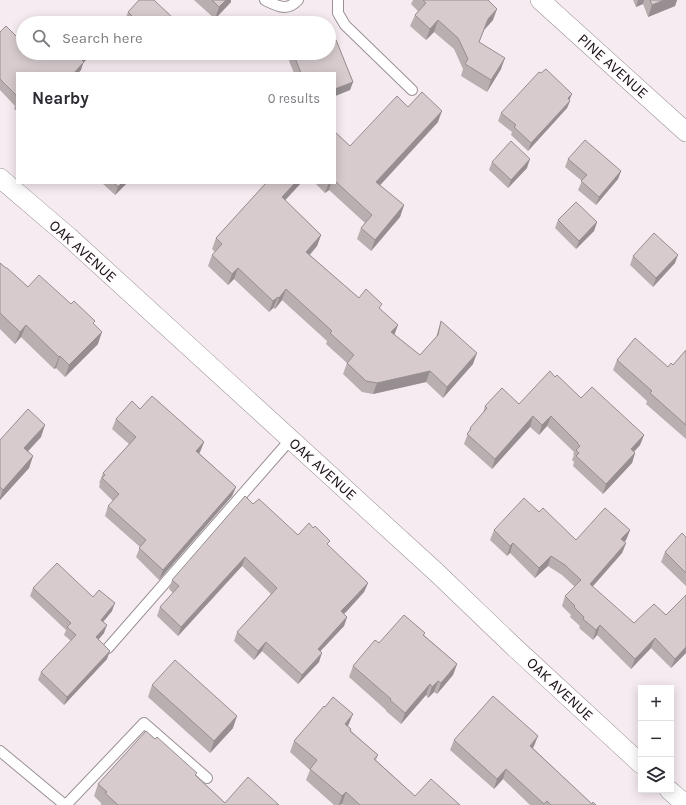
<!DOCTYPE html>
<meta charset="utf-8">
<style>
body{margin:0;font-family:Karla,sans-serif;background:#f7f7f7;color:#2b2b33}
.controls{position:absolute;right:12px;bottom:12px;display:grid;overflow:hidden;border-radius:0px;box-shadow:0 2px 10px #0003}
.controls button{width:36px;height:36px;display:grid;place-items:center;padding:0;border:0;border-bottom:1px solid #e1e1e2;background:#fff;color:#2b2b33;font:20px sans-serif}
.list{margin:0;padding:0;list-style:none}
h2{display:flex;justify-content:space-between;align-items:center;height:52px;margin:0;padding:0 16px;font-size:17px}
h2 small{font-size:13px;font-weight:400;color:#7c7c81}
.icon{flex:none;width:22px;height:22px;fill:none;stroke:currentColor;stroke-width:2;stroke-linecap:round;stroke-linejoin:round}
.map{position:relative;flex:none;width:686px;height:805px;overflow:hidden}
.search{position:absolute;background:#fff;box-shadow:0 2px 10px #0003;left:16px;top:16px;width:320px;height:44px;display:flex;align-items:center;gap:10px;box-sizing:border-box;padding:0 14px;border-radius:22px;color:#7c7c81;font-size:15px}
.panel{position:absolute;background:#fff;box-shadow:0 2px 10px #0003;left:16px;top:72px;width:320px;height:112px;border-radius:0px}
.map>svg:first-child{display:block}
</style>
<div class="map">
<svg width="686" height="805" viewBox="0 0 686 805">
<rect width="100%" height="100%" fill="#f6ebf1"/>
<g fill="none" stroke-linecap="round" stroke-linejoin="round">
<g stroke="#9a9095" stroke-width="12">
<g id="lane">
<path d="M265 0C277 6 287 12 298 0"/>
<path d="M338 0V13L345 25 412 90"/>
<path d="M108 648 290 440"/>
<path d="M0 751 65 805"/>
<path d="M66 805 144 723 207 778"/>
</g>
</g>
<g stroke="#9a9095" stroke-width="20">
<g id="street">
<path d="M540 0 686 132"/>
<path d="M0 178 69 237 436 572 511 644 641 764"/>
<path d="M669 790 686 805"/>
</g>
</g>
<use href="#lane" stroke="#fff" stroke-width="10"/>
<use href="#street" stroke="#fff" stroke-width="19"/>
</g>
<g fill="#b9afb0">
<path d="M194 0H231V2L215 19Z"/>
<path d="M413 0H488L493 20 484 30 479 42 501 69 487 92 461 76 463 69 454 49 434 32 426 40 410 26 415 15 418 11 411 4Z"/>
<path d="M633 0H677L675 6 648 17 643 4 636 7Z"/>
<path d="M128 12 173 18 171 23H127L125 20Z"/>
<path d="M0 32 40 60 46 53H90L89 57 83 63 81 70 78 73H17V111L14 109 15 106 0 90Z"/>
<path d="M336 40 353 82 350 90 335 96V73H294L289 61 292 53H329V42Z"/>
<path d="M570 100V101L567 108 528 151 511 135 512 132 498 121 501 113Z"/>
<path d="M408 107 438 122 380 185 404 205 400 217 371 251 357 239 361 228 365 223 329 190 325 193 315 183H335V132L350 146Z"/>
<path d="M568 159 621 171 618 179 596 205 578 190 582 181 565 167Z"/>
<path d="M492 162 527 168 508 188 489 170Z"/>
<path d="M102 183H127L115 195Z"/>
<path d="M266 183H301L285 200 321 235 317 246 310 255 359 298 381 309 394 334 420 355 436 337 441 321 473 364 443 398 426 382 373 394 362 392 343 374 347 363 326 344 327 341 282 300 275 309 273 308 269 312 234 279 228 285 208 266 212 255 215 252 212 249 216 238Z"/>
<path d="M558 220 597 222 594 231 576 249 555 228Z"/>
<path d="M633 256 675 263 653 287 630 265Z"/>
<path d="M0 263 28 287 71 304 94 324 98 344 65 377 56 368 54 369 21 337 15 344 0 329Z"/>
<path d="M686 350V439L646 404 647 401 613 370 617 360 668 367 673 365Z"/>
<path d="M555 377 581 398 644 435 640 445 634 452 635 453 632 463 603 494 573 466 574 462 572 460 574 455 573 454 574 452 547 426 539 435 530 427 492 469 464 444 470 428 483 413 485 406 519 404Z"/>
<path d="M140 409 204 442 200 452 199 453 236 487 232 496 159 580 136 557 140 547 105 516 108 506 113 501 99 487 100 483H99L103 473 129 444 112 429 116 419Z"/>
<path d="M41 437 28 451 33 456 29 468 0 500V440Z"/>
<path d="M253 504 298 535 328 546 368 583 364 592 344 614 347 617 344 626 320 651 319 662 298 684 262 651 254 660 234 641 237 632 271 594 242 566 178 636 157 616 160 607 173 593 169 589 172 580Z"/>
<path d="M539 512 576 540 630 530 626 540 624 542 626 543 622 553 592 587 634 623 686 653 671 668 651 648 631 669 597 635 593 640 579 628 580 626 570 617 571 615 562 606 565 596 575 587 562 575 548 566 535 578 510 553 507 556 490 540 494 530Z"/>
<path d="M686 537V586L661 562 665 552Z"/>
<path d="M33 588 93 597 112 611 103 622 104 633 98 640 107 659 64 705 38 680 41 672 71 641 64 635 66 630 30 596Z"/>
<path d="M425 633 424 635 457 664 453 675 437 694 434 692 428 698 426 695 401 724 386 711V710L349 677 353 666 379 643Z"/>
<path d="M152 685 233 728 210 753 148 697Z"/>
<path d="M325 707 351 729V731L378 755 376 760 415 796 460 805H343L342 804 340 805H334L306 780 310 770 290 752 294 741Z"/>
<path d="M454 740 534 746 533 748 592 804 596 805H530L503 779 494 789 450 750Z"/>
<path d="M196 775 225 803 279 805H101V803L94 796 98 784Z"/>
</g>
<g fill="#968e90">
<path d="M226 0H231V2L215 19 219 7Z"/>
<path d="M638 0H644L643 4 636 7Z"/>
<path d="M664 0H677L675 6 648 17 652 5Z"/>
<path d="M497 9 493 20 484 30 475 53 488 19Z"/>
<path d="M173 18 171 23H169Z"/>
<path d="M438 20 434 32 426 40 430 29Z"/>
<path d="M88 53H90L89 57 83 63 81 70 78 73H74L82 60Z"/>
<path d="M505 58 501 69 487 92 491 80Z"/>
<path d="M353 82 350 90 335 96V89Z"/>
<path d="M572 94 569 101 568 98Z"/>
<path d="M570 101 567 108 528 151 531 143Z"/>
<path d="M442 111 438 122 372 194 376 182Z"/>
<path d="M530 159 527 168 508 188 511 180Z"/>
<path d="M621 171 618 179 596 205 599 197Z"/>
<path d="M122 183H127L115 195 118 187Z"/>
<path d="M295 183H301L278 208 282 197Z"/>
<path d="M329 183H331L329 190 325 193Z"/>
<path d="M404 205 400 217 371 251 375 240Z"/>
<path d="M597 222 594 231 576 249 579 241Z"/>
<path d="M321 235 317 246 302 263 306 252Z"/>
<path d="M678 255 675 263 653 287 656 278Z"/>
<path d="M238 268 234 279 228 285 232 274Z"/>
<path d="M286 289 282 300 275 309 279 298Z"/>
<path d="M278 297 273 308 269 312 273 301Z"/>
<path d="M26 325 21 337 15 344 20 332Z"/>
<path d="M398 325 394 336 391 332Z"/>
<path d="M102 332 98 344 65 377 69 365Z"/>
<path d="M477 353 473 364 443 398 447 387Z"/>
<path d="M60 356 56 368 54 369 59 357Z"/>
<path d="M430 371 426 382 373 394 377 383Z"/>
<path d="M533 416 530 427 492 469 495 459Z"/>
<path d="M551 416 547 426 539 435 542 425Z"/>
<path d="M45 425 41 437 20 460 24 448Z"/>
<path d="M644 435 640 445 627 459 631 449Z"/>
<path d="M204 442 200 452 193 460 196 451Z"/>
<path d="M635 453 632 463 603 494 606 484Z"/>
<path d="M33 456 29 468 0 500V498L3 490Z"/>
<path d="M236 487 232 496 159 580 163 570Z"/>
<path d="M630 530 626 540 618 549 621 539Z"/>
<path d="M513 543 510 553 507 556 510 546Z"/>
<path d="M626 543 622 553 586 594 590 584Z"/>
<path d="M551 556 548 566 535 578 539 568Z"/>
<path d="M245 557 242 566 178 636 181 627Z"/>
<path d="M368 583 364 592 347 611 337 620 341 611Z"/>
<path d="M115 603 112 611 98 628 101 620Z"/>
<path d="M347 617 344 626 314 658 318 649Z"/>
<path d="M107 625 104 633 93 646 96 637Z"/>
<path d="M600 625 597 635 593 640 596 630Z"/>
<path d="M655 638 651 648 631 669 635 659Z"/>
<path d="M266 642 262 651 254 660 258 651Z"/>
<path d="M686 647V653L671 668 675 659Z"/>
<path d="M110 651 107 659 64 705 67 697Z"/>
<path d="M322 653 319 662 298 684 302 675Z"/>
<path d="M457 664 453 675 437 694 441 683Z"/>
<path d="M438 681 434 692 428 698 432 687Z"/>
<path d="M430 684 426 695 401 724 405 713Z"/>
<path d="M353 714 348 726 340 736 345 724Z"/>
<path d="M237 716 233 728 210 753 214 741Z"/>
<path d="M538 736 534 746 526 756 530 746Z"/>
<path d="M506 769 503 779 494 789 497 779Z"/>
<path d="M346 792 342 804 340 805H339L342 796Z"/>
</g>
<g fill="#d7cbcd" stroke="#968e90">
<path d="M139 0H154L173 18 169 23H139L128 12Z"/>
<path d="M212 0H226L219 7Z"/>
<path d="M423 0H488L497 9 488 19 479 42 505 58 491 80 465 64 468 59 458 38 438 20 430 29 415 15 426 3Z"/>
<path d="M650 0H664L652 5Z"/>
<path d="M6 26 23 43V53H33L40 60 46 53H88L82 60 84 62 74 73H17V96L0 79V32Z"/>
<path d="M336 40 353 82 335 89V73H301L293 53H329V42Z"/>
<path d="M546 69 572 94 568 98 570 101 531 143 514 127 516 125 501 113 539 72 541 73Z"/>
<path d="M422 92 442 111 376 182 404 205 375 240 361 228 372 215 335 181V132L350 146 397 96 408 107Z"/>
<path d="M585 140 621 171 599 197 581 181 587 175 568 159Z"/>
<path d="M511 141 530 159 511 180 492 162Z"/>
<path d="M114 183H122L118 187Z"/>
<path d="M266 183H295L282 197 321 235 306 252 359 298 366 289 382 304 379 308 398 325 391 332 420 355 438 335 441 321 477 353 447 387 430 371 377 383 366 381 347 363 354 355 330 333 332 331 286 289 279 298 278 297 273 301 238 268 232 274 212 255 222 244 216 238Z"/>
<path d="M576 202 597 222 579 241 558 220Z"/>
<path d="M654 233 678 255 656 278 633 256Z"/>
<path d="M0 263 6 268H7L28 287 39 275 71 304 74 301 95 321 93 323 102 332 69 365 60 356 59 357 26 325 20 332 0 313Z"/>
<path d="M635 338 668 367 671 363 673 365 686 350V425L650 393 652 391 617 360Z"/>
<path d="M550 371 555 377 557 375 581 398 592 387 644 435 631 449 635 453 606 484 576 456 579 453 576 450 580 446 577 443H578L551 416 542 425 533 416 495 459 467 434 471 429 470 428 487 408 485 406 502 388 519 404Z"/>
<path d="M152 396 204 442 196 451 236 487 163 570 139 548 146 540 108 506 119 494 102 478 105 475 103 473 136 437 116 419 132 401 140 409Z"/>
<path d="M28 409 45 425 24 448 33 456 3 490 0 487V440Z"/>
<path d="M245 496 253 504 259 499 298 535 309 523 313 528 315 526 330 541 327 544 368 583 350 602 341 611 347 617 318 649 322 653 302 675 266 642 258 651 237 632 277 588 245 557 181 627 160 607 179 586 172 580Z"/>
<path d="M524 498 539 512 543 508 576 540 605 508 630 530 621 539 626 543 590 584 634 623 654 604 666 615 686 595V647L675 659 655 638 635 659 600 625 596 630 583 619 584 617 574 607 575 606 565 596 581 580 565 565 551 556 539 568 513 543 510 546 494 530Z"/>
<path d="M682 533 686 537V573L665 552Z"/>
<path d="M57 563 93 597 99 590 115 603 101 620 107 625 96 637 110 651 67 697 41 672 76 635 67 627 71 623 33 588Z"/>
<path d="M404 615 425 633 423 635 457 664 441 683 438 681 432 687 430 684 405 713 390 700 391 699 353 666 375 640 379 643Z"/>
<path d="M175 660 237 716 214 741 152 685Z"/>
<path d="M493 696 538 736 530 746 592 804 593 802 596 805H551L547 801 544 804 506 769 497 779 454 740Z"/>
<path d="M333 697 353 714 345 724 351 729 350 731 378 755 374 759 415 796 431 779 460 805H360L346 792 342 796 310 769 317 760 294 741 324 706 325 707Z"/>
<path d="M146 731 155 739 157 737 197 773 195 775 225 803 248 777 279 805H118L105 793 107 792 98 784Z"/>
</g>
<g text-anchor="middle" stroke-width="3.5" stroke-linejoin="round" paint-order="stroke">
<g font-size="15" fill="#151113" stroke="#fffafd">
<text transform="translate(613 66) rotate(42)" y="5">PINE AVENUE</text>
<text transform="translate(83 251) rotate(42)" y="5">OAK AVENUE</text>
<text transform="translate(323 469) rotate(42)" y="5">OAK AVENUE</text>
<text transform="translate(560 689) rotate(43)" y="5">OAK AVENUE</text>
</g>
</g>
</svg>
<div class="controls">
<button>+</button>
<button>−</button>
<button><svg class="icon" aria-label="layers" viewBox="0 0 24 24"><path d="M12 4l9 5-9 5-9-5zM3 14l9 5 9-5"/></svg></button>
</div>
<div class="search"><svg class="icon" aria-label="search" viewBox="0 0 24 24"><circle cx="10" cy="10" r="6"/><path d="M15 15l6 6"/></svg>Search here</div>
<section class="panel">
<h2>Nearby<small>0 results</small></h2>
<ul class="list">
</ul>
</section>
</div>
